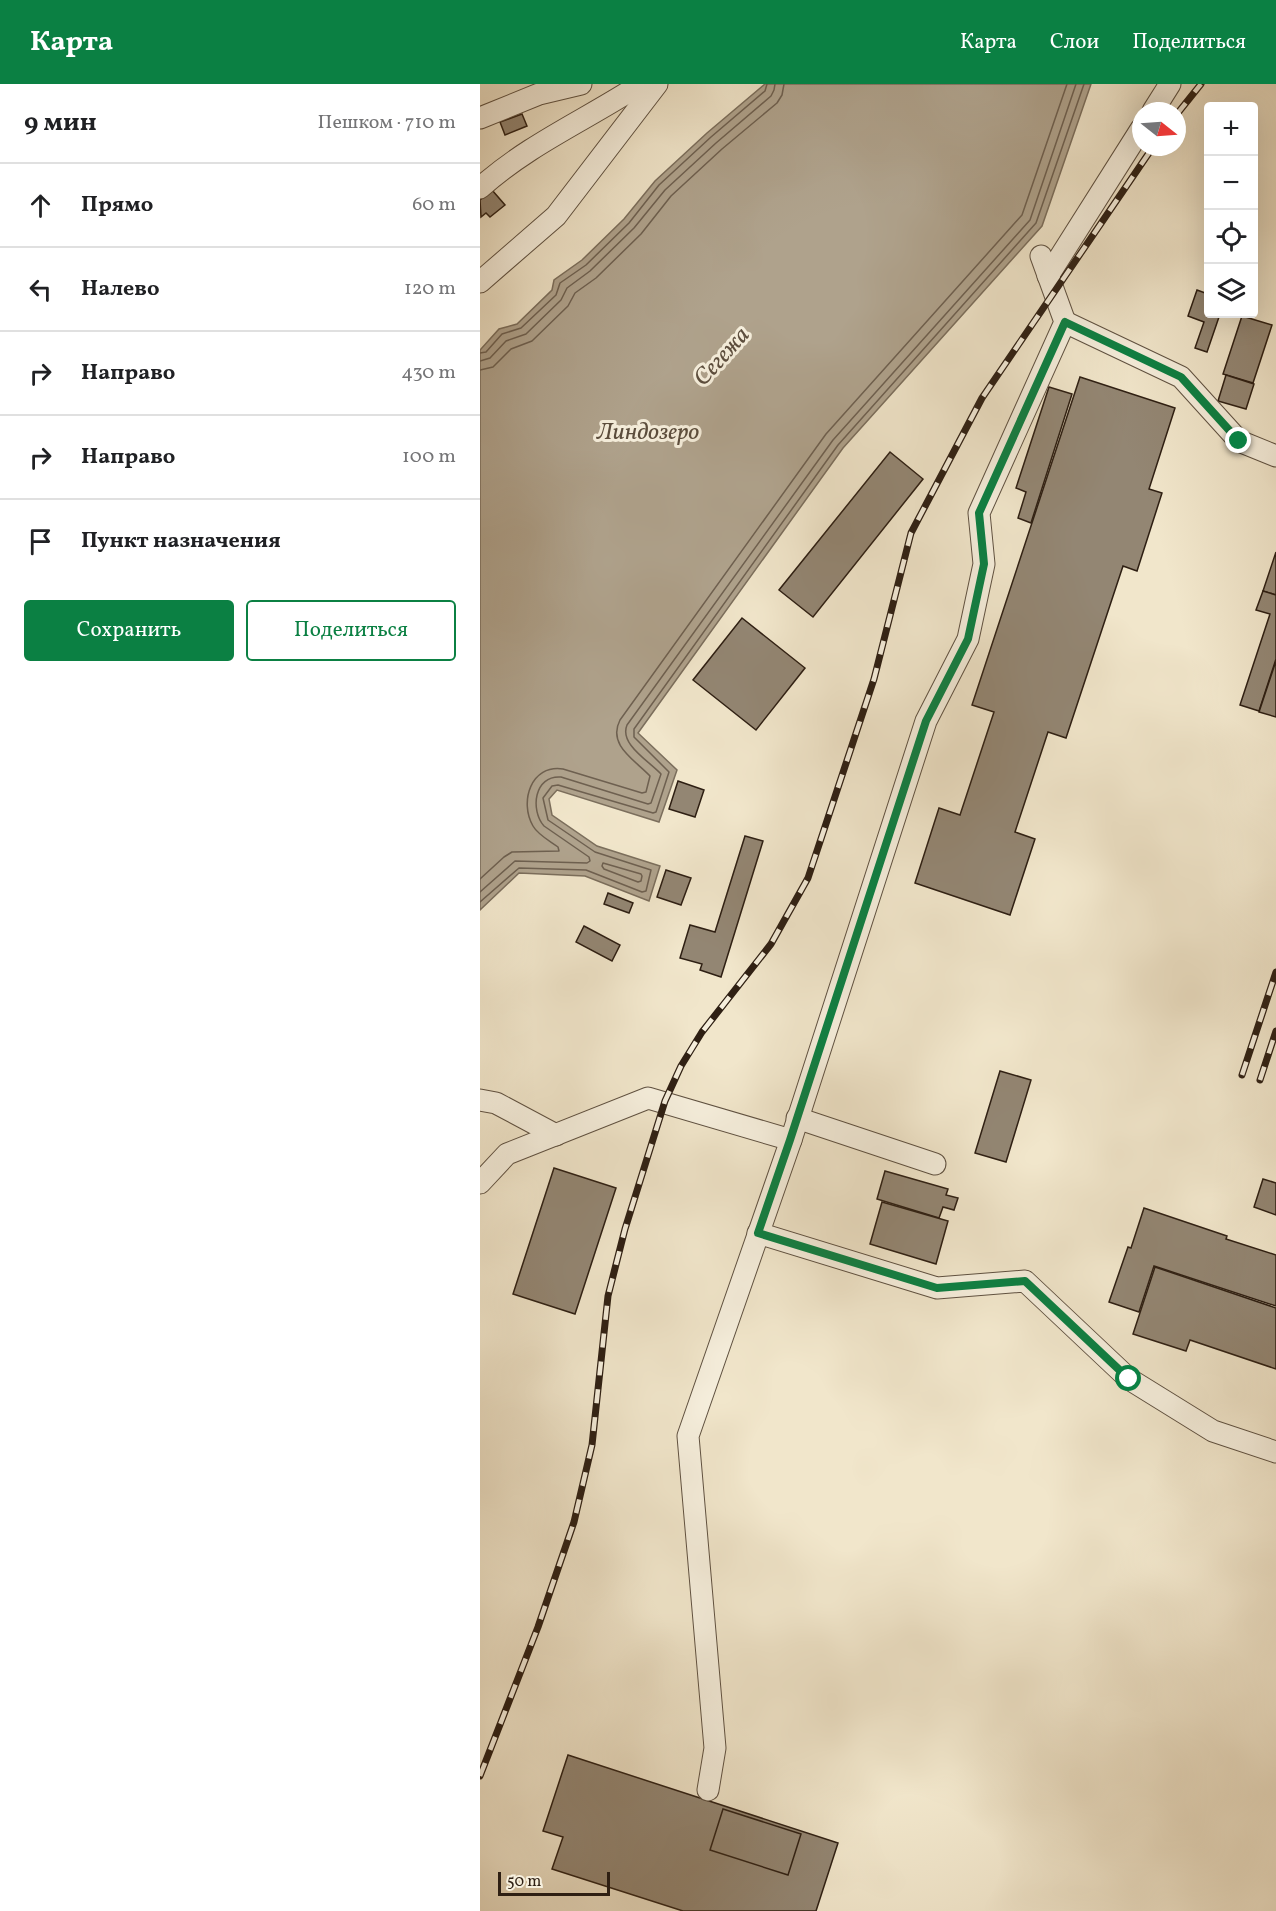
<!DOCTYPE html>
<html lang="ru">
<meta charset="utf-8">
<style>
body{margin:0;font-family:Vollkorn,serif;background:#f2f2f2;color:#202124}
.controls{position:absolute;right:18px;top:18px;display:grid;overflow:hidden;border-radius:6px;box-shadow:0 6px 24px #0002}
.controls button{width:54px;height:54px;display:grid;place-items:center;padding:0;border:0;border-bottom:2px solid #e0e0e0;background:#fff;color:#202124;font:30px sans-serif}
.compass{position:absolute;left:652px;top:18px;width:54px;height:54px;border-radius:50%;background:#fff;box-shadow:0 6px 24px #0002;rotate:107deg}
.scale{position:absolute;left:18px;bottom:15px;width:112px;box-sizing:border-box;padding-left:6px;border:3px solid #2e1f13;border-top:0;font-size:16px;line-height:21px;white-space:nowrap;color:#2e1f13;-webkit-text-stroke:4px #f6efdd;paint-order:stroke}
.stop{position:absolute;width:18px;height:18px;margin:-14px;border:4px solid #0b8043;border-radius:50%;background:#fff}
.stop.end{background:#0b8043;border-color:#fff;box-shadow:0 2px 6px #0008}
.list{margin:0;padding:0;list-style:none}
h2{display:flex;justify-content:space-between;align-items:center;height:78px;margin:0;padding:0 24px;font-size:26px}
h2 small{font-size:20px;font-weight:400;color:#757577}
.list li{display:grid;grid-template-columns:39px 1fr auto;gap:18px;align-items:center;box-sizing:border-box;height:84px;padding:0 24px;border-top:2px solid #e0e0e0}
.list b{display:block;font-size:22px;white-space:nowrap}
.list em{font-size:20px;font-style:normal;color:#757577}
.actions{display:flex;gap:12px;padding:18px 24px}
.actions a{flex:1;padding:14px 0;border:2px solid #0b8043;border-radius:6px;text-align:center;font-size:21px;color:#0b8043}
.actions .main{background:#0b8043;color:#fff}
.icon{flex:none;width:33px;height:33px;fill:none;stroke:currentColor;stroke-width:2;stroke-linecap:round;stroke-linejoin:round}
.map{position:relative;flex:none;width:796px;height:1827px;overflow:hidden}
header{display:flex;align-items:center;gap:36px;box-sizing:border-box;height:84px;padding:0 30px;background:#0b8043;color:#fff}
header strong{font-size:28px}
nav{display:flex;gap:33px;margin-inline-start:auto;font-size:21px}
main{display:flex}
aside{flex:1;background:#fff}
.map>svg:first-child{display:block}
</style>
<header>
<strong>Карта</strong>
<nav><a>Карта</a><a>Слои</a><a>Поделиться</a></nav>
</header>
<main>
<aside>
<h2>9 мин<small>Пешком · 710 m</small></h2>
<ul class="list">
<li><svg class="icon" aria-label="ahead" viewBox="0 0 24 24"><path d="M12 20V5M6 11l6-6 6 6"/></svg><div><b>Прямо</b></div><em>60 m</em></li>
<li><svg class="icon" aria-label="left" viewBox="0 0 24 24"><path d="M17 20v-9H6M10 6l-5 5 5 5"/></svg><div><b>Налево</b></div><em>120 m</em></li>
<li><svg class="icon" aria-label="right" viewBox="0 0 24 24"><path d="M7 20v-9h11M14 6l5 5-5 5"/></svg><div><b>Направо</b></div><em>430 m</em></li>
<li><svg class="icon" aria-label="right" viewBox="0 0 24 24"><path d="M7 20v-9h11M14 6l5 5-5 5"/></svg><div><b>Направо</b></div><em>100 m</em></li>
<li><svg class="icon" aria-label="arrive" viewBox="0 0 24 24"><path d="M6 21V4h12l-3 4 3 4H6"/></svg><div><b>Пункт назначения</b></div></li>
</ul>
<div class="actions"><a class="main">Сохранить</a><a>Поделиться</a></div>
</aside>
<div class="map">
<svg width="796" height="1827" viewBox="0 0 796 1827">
<rect width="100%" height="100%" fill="#f1e6cb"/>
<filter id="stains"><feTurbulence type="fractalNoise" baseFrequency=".00333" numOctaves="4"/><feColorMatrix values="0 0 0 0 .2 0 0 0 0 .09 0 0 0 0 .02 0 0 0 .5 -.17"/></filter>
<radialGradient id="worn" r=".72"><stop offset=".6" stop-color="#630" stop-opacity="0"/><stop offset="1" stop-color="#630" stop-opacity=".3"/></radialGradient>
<path fill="#afa28c" stroke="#7b6e5c" stroke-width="1.5" d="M285 0H611L562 142 363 364 158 649 197 686 179 738 77 706 69 715 72 731 117 762 180 782 169 817 105 792 39 789 0 826V266L19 245 37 240 72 206 74 196 102 176 144 135 175 97 227 49Z"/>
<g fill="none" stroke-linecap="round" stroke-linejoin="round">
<g stroke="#6e6050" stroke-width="1.5">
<path d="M0 269 6 268 22 250 41 244 76 211 80 199 106 181 149 139 179 101 231 53 285 7 287 0"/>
<path d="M0 277 10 274 26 257 46 250 81 216 87 204 110 187 154 144 185 106 236 59 291 12 294 6 295 0"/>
<path d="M0 286 13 283 31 265 52 257 88 222 95 209 116 194 161 150 191 112 242 65 297 19 302 11 304 0"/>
<path d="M123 779 161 790 162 792 161 797 158 798 124 785 122 782Z"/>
<path d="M0 795 24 773 32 768 79 767 78 763C70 757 58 751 53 742 39 718 51 680 83 685L162 709 166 708 170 692C155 676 127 661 140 636L346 350 542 131 587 0"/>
<path d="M0 808 35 777 107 779 110 777 109 773 64 742C50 726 54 691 81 693L168 720 171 719 181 690C169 677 139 660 147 641L353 356 550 136 596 0"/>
<path d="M0 818 39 784 106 786 162 808 166 807 171 786 115 768 68 736 63 714 72 702 78 701 173 729 176 728 189 688 154 653V645L358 361 556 139 604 0"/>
</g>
</g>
<g fill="#938673" stroke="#2e1f13" stroke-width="1.5">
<path d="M42 30 47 42 25 51 20 38Z"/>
<path d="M12 106 25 121 10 133 6 129 1 133 0 116Z"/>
<path d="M717 206 728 210V230H740L727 268 715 264 724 238 708 232Z"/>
<path d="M762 232 792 241 773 299 743 290Z"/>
<path d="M746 291 774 300 766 325 738 317Z"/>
<path d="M600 293 695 324 669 405 682 409 657 487 643 482 586 654 568 648 535 748 555 755 530 831 435 799 459 724 480 731 514 628 492 621Z"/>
<path d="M569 303 592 310 551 439 538 434 546 408 536 404Z"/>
<path d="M410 368 443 395 333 533 299 506Z"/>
<path d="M796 468V511L783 507Z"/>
<path d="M783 507 796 511V575L779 627 760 621 790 530 776 526Z"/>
<path d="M262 534 325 584 276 646 213 596Z"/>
<path d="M796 577V633L779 628Z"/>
<path d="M198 697 224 706 215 733 189 725Z"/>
<path d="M265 752 283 757 241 893 220 886 222 880 200 874 210 841 235 848Z"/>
<path d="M186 786 211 794 201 821 177 813Z"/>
<path d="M128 809 153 819 149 829 124 820Z"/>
<path d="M104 842 140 861 132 877 96 858Z"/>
<path d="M520 987 551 996 526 1078 495 1069Z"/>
<path d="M74 1084 136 1104 95 1230 33 1210Z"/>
<path d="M405 1087 468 1105 466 1111 478 1114 474 1126 463 1123 459 1134 397 1115Z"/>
<path d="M783 1095 796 1099V1131L774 1123Z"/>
<path d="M402 1118 468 1137 456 1180 390 1160Z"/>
<path d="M664 1124 747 1152 746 1155 796 1171V1222L674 1182 659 1228 629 1218 648 1163 651 1164Z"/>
<path d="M675 1183 796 1224V1285L710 1256 706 1267 653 1250Z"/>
<path d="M88 1671 358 1759 336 1827H203L72 1785 83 1753 63 1747Z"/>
<path d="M243 1725 321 1750 308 1791 230 1766Z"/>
</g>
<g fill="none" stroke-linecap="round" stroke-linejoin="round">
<g stroke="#5f5141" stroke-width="23">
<g id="minor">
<path d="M673 27 690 0"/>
<path d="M0 34 59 10 101 0"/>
<path d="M0 104C49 60 106 36 161 0"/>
<path d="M568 192 661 45"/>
<path d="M0 198 76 132 177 0"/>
<path d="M585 238 701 293 759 357 796 372"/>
<path d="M0 1016 16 1019 76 1051"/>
<path d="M317 1034 455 1080"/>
<path d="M311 1056 446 637 488 555 504 480 499 429 585 238 561 172"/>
<path d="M0 1099 27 1070 168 1014 311 1056 208 1352 235 1664 228 1706"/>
<path d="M278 1149 457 1204 545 1197 649 1295 733 1347 796 1368"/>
</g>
</g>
<use href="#minor" stroke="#f6efdd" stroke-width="21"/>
<g stroke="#2e1f13" stroke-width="7">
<g id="rail">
<path d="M697 30 721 0"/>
<path d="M762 991 796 888"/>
<path d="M780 996 796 947"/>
<path d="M0 1692 58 1543 94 1438 112 1361 128 1212 145 1145 185 1017 201 982 222 948 291 860 328 794 394 595 431 449 502 314 673 63"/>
</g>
</g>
<use href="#rail" stroke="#f6efdd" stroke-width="4.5" stroke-dasharray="14" stroke-linecap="butt"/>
</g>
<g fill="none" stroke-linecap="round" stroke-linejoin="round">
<path stroke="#0b8043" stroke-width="8" d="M649 1295 545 1197 457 1204 278 1149 310 1056 446 637 488 555 504 480 499 429 585 238 701 293 759 357"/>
</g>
<g text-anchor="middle" stroke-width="6" stroke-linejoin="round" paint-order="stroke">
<g font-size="24" font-style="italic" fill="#5b4d3d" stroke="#f6efdd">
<text transform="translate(241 272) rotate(-48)" y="8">Сегежа</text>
<text x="168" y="355">Линдозеро</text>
</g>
</g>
<rect width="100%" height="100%" filter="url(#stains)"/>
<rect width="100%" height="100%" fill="url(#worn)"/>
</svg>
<div class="controls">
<button>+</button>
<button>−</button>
<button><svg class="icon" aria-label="locate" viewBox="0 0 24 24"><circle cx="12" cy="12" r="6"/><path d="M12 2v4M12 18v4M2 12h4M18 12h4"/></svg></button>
<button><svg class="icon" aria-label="layers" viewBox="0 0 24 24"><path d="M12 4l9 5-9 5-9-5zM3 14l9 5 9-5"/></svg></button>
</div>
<svg class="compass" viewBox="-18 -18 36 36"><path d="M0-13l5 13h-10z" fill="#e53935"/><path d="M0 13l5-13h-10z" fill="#757577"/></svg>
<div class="scale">50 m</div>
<div class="stop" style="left:649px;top:1295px"></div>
<div class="stop end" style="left:759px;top:357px"></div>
</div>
</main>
